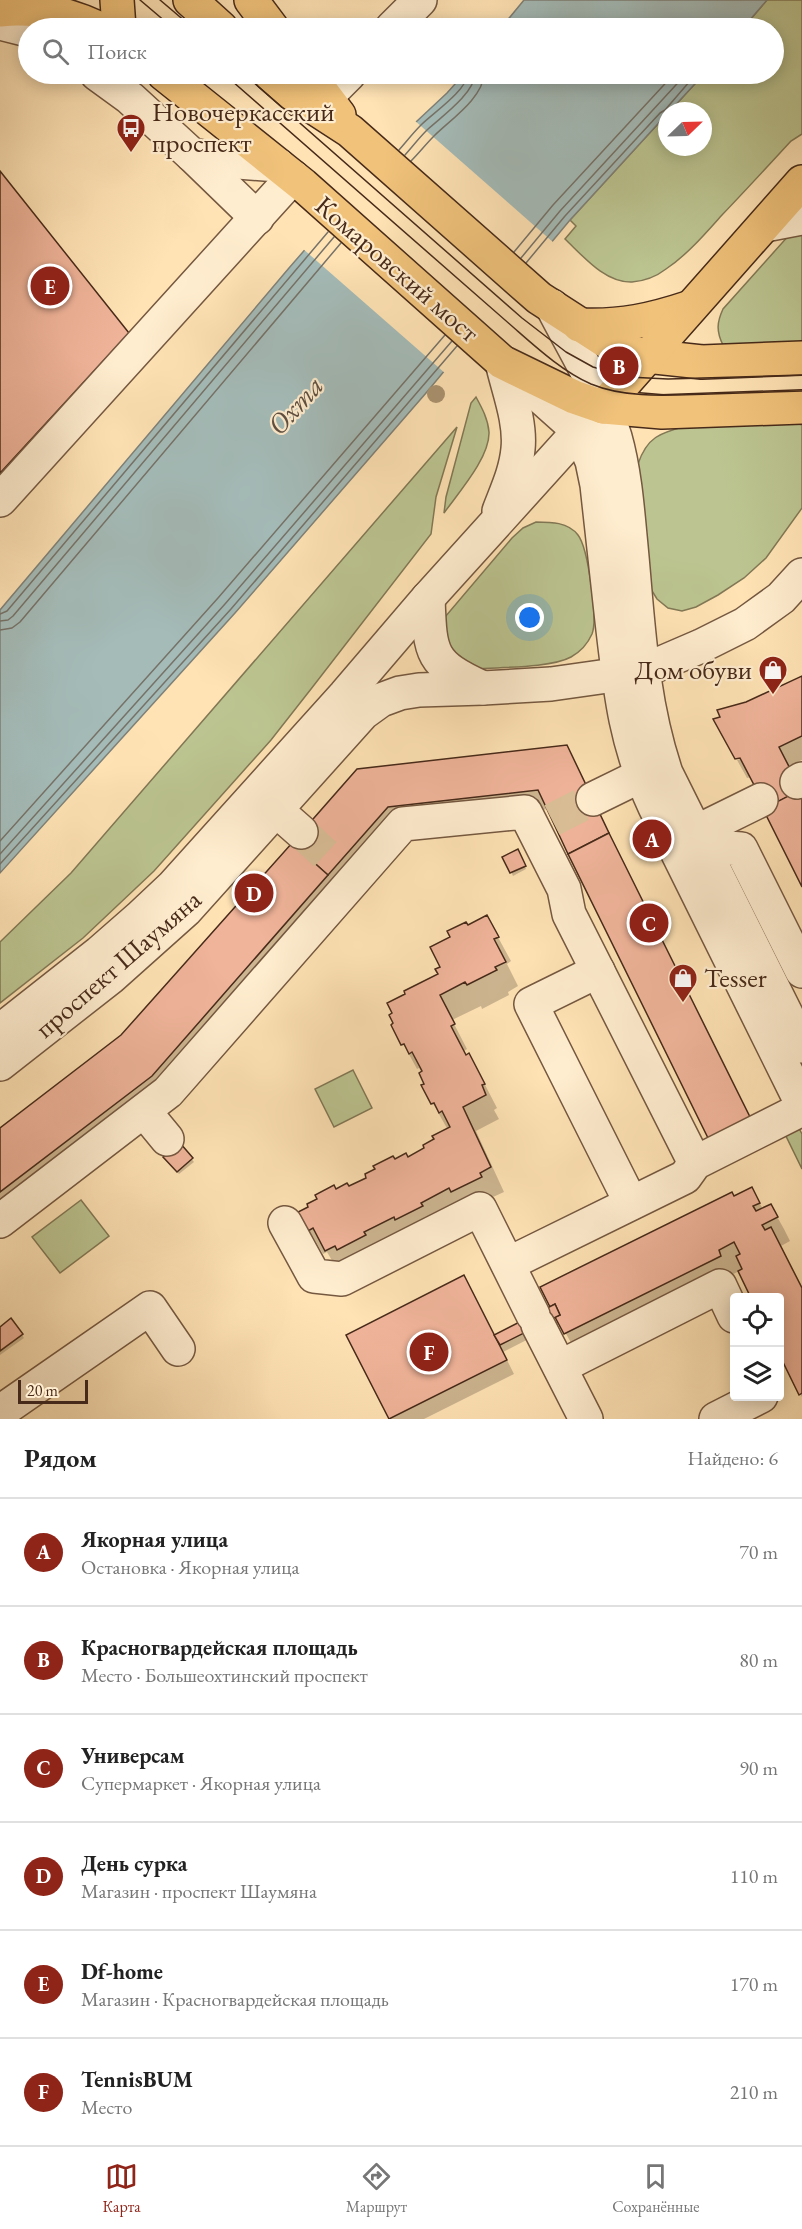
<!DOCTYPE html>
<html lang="ru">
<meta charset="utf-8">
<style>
body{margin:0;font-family:"EB Garamond",serif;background:#f2f2f2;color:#222}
.controls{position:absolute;right:18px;bottom:18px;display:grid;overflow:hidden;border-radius:6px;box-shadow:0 3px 15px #0003}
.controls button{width:54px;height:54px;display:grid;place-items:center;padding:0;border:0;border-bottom:2px solid #e0e0e0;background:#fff;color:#222;font:30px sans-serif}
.compass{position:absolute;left:658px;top:102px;width:54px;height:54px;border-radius:50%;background:#fff;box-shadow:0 3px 15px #0003;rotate:67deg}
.scale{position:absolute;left:18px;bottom:15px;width:70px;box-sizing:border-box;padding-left:6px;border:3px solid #472a19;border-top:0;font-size:16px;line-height:21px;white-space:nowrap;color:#472a19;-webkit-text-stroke:4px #ffedcf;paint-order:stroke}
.you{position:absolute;left:530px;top:618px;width:21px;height:21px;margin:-15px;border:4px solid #fff;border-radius:50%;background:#1a73e8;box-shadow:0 0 0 9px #1a73e833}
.badge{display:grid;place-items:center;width:39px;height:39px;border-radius:50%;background:#8f2418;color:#fff;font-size:20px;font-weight:700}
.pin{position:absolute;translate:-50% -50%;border:3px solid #fff;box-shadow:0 2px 6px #0006}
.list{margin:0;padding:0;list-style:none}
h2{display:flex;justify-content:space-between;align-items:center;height:78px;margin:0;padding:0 24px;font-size:26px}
h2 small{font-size:20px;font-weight:400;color:#767676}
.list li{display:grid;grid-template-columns:39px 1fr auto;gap:18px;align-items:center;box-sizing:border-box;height:108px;padding:0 24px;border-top:2px solid #e0e0e0}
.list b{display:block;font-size:22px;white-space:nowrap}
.list p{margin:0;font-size:20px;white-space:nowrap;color:#767676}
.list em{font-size:20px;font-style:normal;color:#767676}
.icon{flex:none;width:33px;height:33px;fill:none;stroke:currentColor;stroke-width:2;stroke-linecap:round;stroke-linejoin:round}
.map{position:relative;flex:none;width:802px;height:1419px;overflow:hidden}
.search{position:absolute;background:#fff;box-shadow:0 3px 15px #0003;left:18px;right:18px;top:18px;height:66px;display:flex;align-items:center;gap:15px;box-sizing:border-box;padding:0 21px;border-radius:33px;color:#767676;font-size:22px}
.sheet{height:726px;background:#fff}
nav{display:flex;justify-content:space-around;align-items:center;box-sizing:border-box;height:84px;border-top:2px solid #e0e0e0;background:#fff;font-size:16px;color:#767676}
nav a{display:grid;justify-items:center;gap:3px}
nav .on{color:#8f2418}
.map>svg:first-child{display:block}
</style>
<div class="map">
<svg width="802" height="1419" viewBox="0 0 802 1419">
<rect width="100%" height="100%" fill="#ffe3b5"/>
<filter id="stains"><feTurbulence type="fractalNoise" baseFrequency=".00333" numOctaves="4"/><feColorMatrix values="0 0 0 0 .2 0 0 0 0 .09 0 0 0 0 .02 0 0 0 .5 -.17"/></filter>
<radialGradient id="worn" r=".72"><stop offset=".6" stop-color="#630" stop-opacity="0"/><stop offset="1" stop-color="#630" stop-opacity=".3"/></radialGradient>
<g fill="#bcc591" stroke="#827855" stroke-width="1.5">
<path d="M767 0H802V134L791 141C768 166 745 191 722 215 705 234 687 255 666 269 657 276 644 281 632 282 605 283 583 256 565 239L576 226 570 220 667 114V147H703V111H670L704 74H774V28H743Z"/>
<path d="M802 228V354L723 345C716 331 717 322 723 309L790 234Z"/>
<path d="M476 397C482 408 488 419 489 432 490 457 459 492 444 513L446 497 471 403Z"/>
<path d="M793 422 802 425V508L766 558 744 578 718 595 696 607 682 611 668 608 657 599 649 586 638 464C647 437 660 433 686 426Z"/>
<path d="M457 427 436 497 431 534 311 689 271 740 154 871 83 938 0 1003V942L71 873Z"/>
<path d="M536 522C551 522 568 522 578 535 588 548 598 619 592 634 588 643 580 652 571 657 551 668 500 667 476 669L464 665 444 644 445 617 512 538 523 528Z"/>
<path d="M353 1070 372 1108 334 1127 315 1089Z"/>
<path d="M796 1123 802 1134V1169L783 1130Z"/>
<path d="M81 1200 109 1236 60 1273 32 1237Z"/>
</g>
<g fill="#a4bbb8" stroke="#7f8178" stroke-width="1.5">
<path d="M524 0H767L743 28H501Z"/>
<path d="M464 74H704L670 111H667V114L570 220 426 393 235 613 0 873V610L289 268 416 122 447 93Z"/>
</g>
<path fill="#ffe3b5" d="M414 120 554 243 446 374 302 248Z"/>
<g fill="#0003">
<path d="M0 173 127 334 136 348 0 496Z"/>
<path d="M802 677V760L789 766 802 883 752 777 747 778 737 760 748 757 747 703Z"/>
<path d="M566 746 761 1139 549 809 399 826 162 1095 0 1219V1130L122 1036 358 771Z"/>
<path d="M517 851 526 869 513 876 504 857Z"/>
<path d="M487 917 511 961 507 964 518 986 508 992 509 995 482 1009 481 1006 452 1020 467 1049 464 1051 482 1079 497 1108 494 1110 499 1119 476 1131 504 1192 493 1197 494 1201 466 1215 340 1274 327 1252 323 1254 309 1230 336 1191 348 1188 394 1161 407 1159 426 1149 448 1130 423 1086 426 1084 422 1073 419 1068 417 1069 393 1025 440 974 467 927Z"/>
<path d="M180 1145 194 1162 179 1174 167 1160Z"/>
<path d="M751 1189 763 1209 771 1206 784 1229 790 1241 781 1246 802 1287V1397L780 1353V1298L739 1271 579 1357 560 1323 503 1352 514 1374 424 1419H391L348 1335 495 1336 552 1308Z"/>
<path d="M0 1328 22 1335 24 1338 0 1355Z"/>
</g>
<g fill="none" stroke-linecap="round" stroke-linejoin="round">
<g stroke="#767268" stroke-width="1.5">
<path d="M399 150C406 142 413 133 421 125 433 113 466 91 468 74"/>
<path d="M405 155C412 147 419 138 427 130 441 117 474 94 475 74"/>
<path d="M411 161C419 153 426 144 434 136 450 120 483 98 484 74"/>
<path d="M514 252 553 205 674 74"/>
<path d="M521 258 560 211 686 74"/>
<path d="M526 263 565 216 660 113 665 110 696 74"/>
<path d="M0 614 7 611 328 232"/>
<path d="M0 621 8 620 13 616 334 237"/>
<path d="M0 630 12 628 20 622 341 243"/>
<path d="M0 841 218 598 445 335"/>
<path d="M0 854 225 604 452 341"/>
<path d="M0 864 231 609 457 346"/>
</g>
</g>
<g fill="#f0b49a" stroke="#472a19" stroke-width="1.5">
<path d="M0 171 129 333 0 473Z"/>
<path d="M802 676V736L779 747 801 790 766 808 740 758 735 759 713 719 720 717 717 710 746 702Z"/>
<path d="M567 745 609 833 568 854 538 790 388 807 328 875 292 843 357 769Z"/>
<path d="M802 789V887L763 809Z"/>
<path d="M609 833 751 1119 709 1140 568 854Z"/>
<path d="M292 843 328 875 152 1076 0 1192V1128L121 1035Z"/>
<path d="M518 849 526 866 510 873 502 857Z"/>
<path d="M487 915 499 937 494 939 506 962 495 967 497 970 467 985 465 982 440 995 455 1024 451 1026 466 1055 469 1053 485 1084 482 1085 486 1095 463 1107 491 1167 480 1173 482 1177 451 1192 449 1188 421 1203 423 1206 395 1220 394 1217 364 1232 366 1235 337 1250 335 1246 325 1251 313 1228 308 1231 298 1212 308 1207 307 1204 317 1199 315 1195 334 1185 336 1189 347 1183 349 1186 366 1178 365 1174 375 1169 373 1166 393 1156 395 1159 406 1153 408 1157 424 1148 423 1145 434 1139 432 1136 450 1127 442 1111 439 1113 434 1103 431 1104 421 1085 424 1084 419 1073 422 1071 412 1052 409 1054 404 1044 401 1045 391 1025 393 1023 389 1015 392 1013 387 1003 405 994 404 991 438 974 435 969 440 967 430 947 450 937 447 931 466 922 468 925Z"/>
<path d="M180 1143 193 1158 177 1172 163 1157Z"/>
<path d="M752 1187 760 1203 753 1206 756 1211 771 1204 778 1217 762 1225 765 1230 771 1227 802 1288V1393L799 1395 780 1356V1298H751L738 1271 742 1269 736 1256 740 1254 734 1242 719 1250 721 1256 564 1334 555 1317 560 1315 555 1304 550 1307 540 1287 732 1192 734 1196Z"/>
<path d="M464 1275 507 1360 389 1419 346 1335Z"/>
<path d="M555 1304 560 1315 500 1345 494 1335Z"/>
<path d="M11 1318 23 1334 0 1351V1327Z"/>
</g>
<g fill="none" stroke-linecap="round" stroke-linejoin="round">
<g stroke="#dabe96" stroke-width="33" stroke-dasharray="33 16" stroke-linecap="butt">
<path d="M552 820 593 799"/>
<path d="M301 832 337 865"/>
</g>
<g stroke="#755840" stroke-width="36">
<g id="minor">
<path d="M0 23 28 30"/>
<path d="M392 28 420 0"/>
<path d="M97 74 130 98 192 155 225 161 278 165"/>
<path d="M326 97 349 74"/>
<path d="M192 155 257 218"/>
<path d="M765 225 802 218"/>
<path d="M552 306C573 347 602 394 615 437 624 469 627 503 630 536 638 616 640 697 666 773L802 1046"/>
<path d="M514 373 579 431 592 461 597 485C602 530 607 576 612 621 620 690 625 743 655 807L802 1104"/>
<path d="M0 500 293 177"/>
<path d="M499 511C507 490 516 471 518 449 521 421 508 389 502 362"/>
<path d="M428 598C430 654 430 664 483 688"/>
<path d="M797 782 802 779"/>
<path d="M593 799 640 776"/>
<path d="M276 810 301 832"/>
<path d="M696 832 761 800"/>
<path d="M703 846 741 849 802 971"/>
<path d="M598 971 531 1004 631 1203"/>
<path d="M0 1031 99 953 139 918 173 886 345 695 428 598 579 431 603 407"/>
<path d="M0 1064 111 977 186 910 363 713 381 700 400 693 419 690 483 688 551 684 643 671 701 646 745 624 781 598 802 575"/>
<path d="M144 1111 167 1139"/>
<path d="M0 1221 168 1092 403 824 525 812 564 889 569 914 695 1163"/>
<path d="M285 1223 314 1276 342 1279 480 1209 533 1315"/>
<path d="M508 1264 685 1177 695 1163 802 1109"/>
<path d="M538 1325 586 1419"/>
<path d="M560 1367 720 1286 734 1316"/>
<path d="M0 1412 150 1308 178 1349"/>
<path d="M716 1419 761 1396"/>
</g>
</g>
<g stroke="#472a19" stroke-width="36">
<g id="major">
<path d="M117 0 119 28"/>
<path d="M190 0 221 28"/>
<path d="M251 0 272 28"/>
<path d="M0 10C34 6 68 14 98 28"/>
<path d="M164 74 303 185 502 362 574 397 603 407 662 412 802 407"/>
<path d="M270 74 293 94 350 131 539 298 618 349 646 356 702 362 802 358"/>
<path d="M308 74 339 115"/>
<path d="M579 325C621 327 652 320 691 307"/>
<path d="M603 407 802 182"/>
</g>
</g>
<use href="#minor" stroke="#ffedcf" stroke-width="33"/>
<use href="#major" stroke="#f0c27a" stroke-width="33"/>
<g stroke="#472a19" stroke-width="1.5">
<path d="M140 0 173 28"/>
<path d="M160 0 193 28"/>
<path d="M224 74 513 327C537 348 562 371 591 384 627 399 671 395 710 394 741 393 771 392 802 391"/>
<path d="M244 74 522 318 566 352 593 367 628 377 668 379 802 375"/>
</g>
</g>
<circle fill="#aa9370" cx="436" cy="394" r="9"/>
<defs>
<g id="bus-pin" transform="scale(1.5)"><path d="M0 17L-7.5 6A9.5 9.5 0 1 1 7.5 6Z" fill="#8f2418" stroke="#ffedcf"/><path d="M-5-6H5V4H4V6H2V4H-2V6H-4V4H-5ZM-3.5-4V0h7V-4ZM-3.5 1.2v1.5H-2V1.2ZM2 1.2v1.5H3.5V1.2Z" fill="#fff"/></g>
<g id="shop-pin" transform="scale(1.5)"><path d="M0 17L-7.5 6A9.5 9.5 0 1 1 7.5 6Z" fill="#8f2418" stroke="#ffedcf"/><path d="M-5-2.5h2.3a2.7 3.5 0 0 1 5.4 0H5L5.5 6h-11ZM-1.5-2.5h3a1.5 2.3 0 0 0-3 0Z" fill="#fff"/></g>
</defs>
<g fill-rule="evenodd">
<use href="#bus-pin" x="131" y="128"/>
<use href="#shop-pin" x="773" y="670"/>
<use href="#shop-pin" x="683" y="978"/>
</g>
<g text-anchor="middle" stroke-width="4.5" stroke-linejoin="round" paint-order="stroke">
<g font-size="27" fill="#472a19" stroke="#ffedcf" text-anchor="start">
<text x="152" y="121">Новочеркасский<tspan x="152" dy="31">проспект</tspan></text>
<text x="752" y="679" text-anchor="end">Дом обуви</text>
<text x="704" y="987">Tesser</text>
</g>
<g font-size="27" fill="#472a19" stroke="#ffedcf">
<text transform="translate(397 269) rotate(41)" y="9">Комаровский мост</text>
<text transform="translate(118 964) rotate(-41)" y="9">проспект Шаумяна</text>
</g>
<g font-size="28" font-style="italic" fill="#5e4e41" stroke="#ffedcf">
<text transform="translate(295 405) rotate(-48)" y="10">Охта</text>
</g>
</g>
<rect width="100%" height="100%" filter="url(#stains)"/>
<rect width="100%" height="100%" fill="url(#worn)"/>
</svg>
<div class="controls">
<button><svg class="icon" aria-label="locate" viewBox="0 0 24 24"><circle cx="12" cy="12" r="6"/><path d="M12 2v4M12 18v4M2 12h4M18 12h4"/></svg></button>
<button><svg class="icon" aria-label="layers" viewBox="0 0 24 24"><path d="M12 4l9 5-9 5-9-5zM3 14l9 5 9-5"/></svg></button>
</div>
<svg class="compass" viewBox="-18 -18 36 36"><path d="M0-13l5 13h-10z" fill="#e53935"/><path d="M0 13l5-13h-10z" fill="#767676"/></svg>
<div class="scale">20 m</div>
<div class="you"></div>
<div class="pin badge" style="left:652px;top:839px">A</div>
<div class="pin badge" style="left:619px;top:366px">B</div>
<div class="pin badge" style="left:649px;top:923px">C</div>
<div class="pin badge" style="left:254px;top:893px">D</div>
<div class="pin badge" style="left:50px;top:286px">E</div>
<div class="pin badge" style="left:429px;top:1352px">F</div>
<div class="search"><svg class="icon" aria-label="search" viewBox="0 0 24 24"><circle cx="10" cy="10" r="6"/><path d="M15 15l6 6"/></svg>Поиск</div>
</div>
<section class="sheet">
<h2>Рядом<small>Найдено: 6</small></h2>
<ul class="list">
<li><span class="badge">A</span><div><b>Якорная улица</b><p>Остановка · Якорная улица</p></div><em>70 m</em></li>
<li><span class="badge">B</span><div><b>Красногвардейская площадь</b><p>Место · Большеохтинский проспект</p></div><em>80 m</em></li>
<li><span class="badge">C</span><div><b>Универсам</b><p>Супермаркет · Якорная улица</p></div><em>90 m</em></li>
<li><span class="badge">D</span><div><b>День сурка</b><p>Магазин · проспект Шаумяна</p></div><em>110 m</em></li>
<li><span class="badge">E</span><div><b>Df-home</b><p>Магазин · Красногвардейская площадь</p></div><em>170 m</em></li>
<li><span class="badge">F</span><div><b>TennisBUM</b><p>Место</p></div><em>210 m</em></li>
</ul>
</section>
<nav>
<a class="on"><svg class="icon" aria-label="map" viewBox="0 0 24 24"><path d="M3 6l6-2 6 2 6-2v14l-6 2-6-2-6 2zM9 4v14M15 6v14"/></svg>Карта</a>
<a><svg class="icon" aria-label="directions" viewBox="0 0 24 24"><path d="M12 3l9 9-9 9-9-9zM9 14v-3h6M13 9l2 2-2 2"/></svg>Маршрут</a>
<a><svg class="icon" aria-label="saved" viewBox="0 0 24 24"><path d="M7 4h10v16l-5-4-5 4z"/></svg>Сохранённые</a>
</nav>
